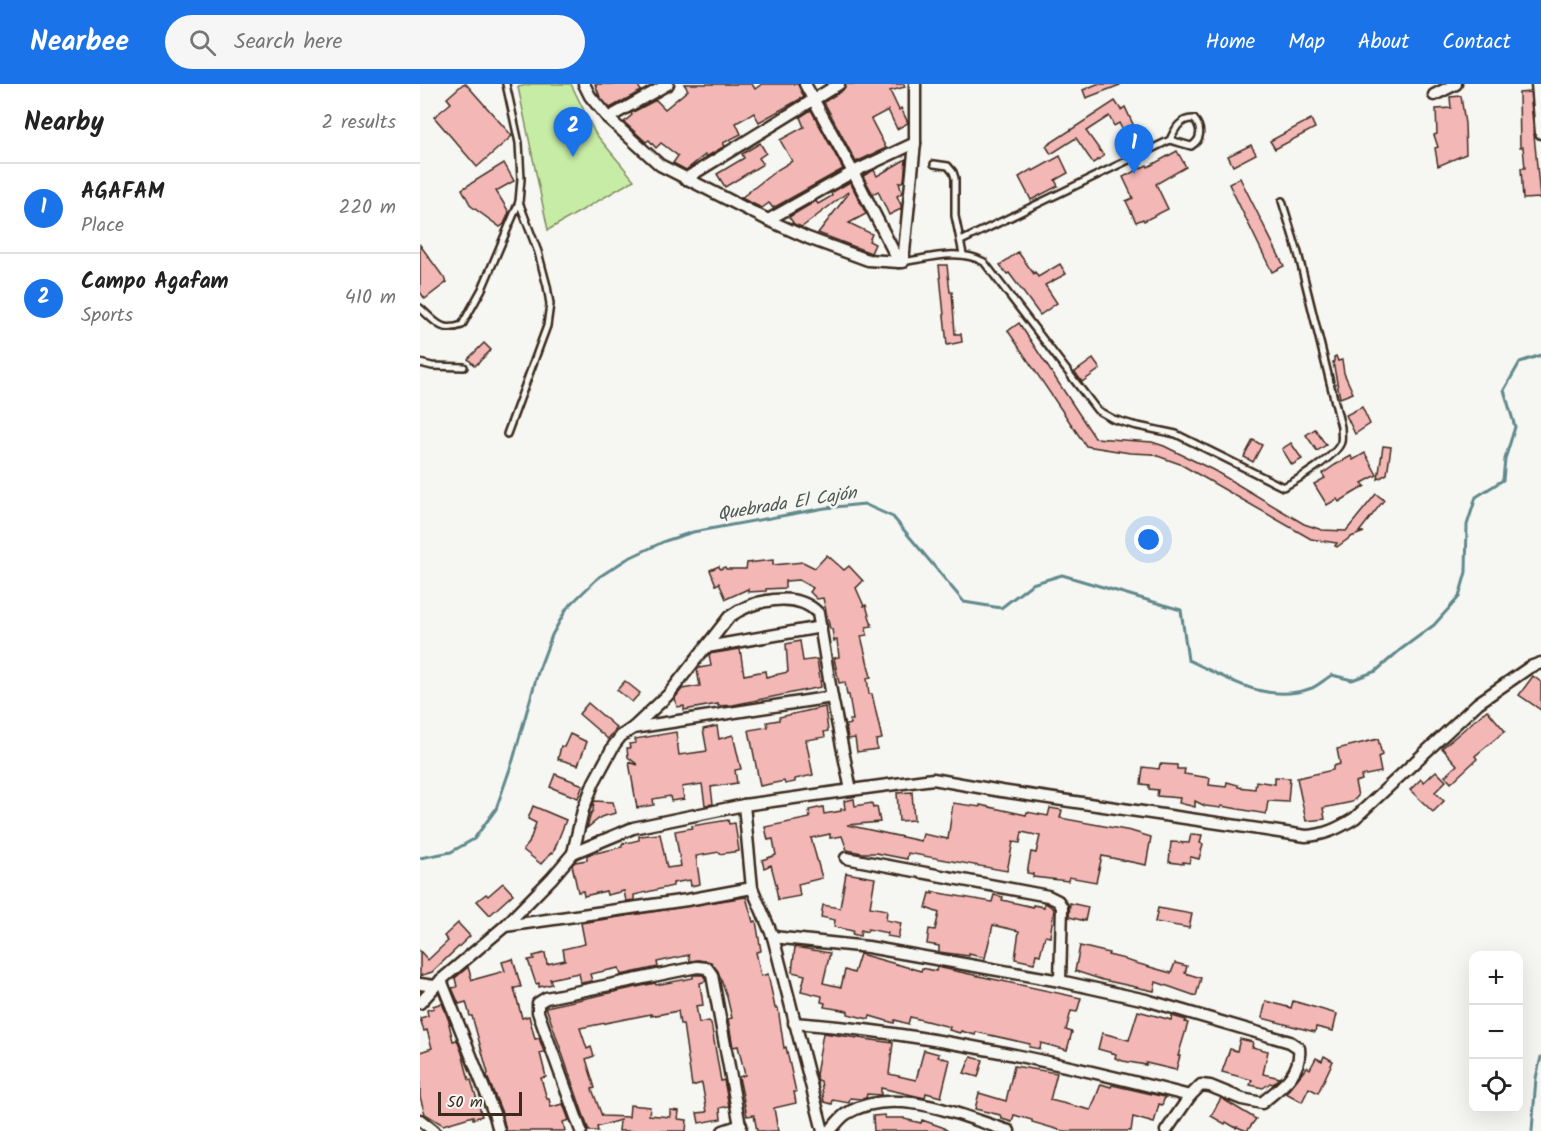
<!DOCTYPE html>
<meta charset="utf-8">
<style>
body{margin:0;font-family:Kalam,sans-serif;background:#f6f6f6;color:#222}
.controls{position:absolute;right:18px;bottom:18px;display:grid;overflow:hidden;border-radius:12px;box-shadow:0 6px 24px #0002}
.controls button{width:54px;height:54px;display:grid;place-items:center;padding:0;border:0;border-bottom:2px solid #e0e0e0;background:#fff;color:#222;font:30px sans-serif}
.scale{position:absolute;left:18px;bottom:15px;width:84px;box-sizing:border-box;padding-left:6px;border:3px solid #3b2a1e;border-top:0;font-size:16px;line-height:21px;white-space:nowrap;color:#3b2a1e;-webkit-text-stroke:4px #f6f6f2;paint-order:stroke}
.you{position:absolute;left:729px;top:456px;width:21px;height:21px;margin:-15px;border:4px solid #fff;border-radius:50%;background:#1a73e8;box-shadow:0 0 0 9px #1a73e833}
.badge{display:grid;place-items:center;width:39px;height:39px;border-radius:50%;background:#1a73e8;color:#fff;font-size:20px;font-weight:700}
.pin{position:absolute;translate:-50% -50px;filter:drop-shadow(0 2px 3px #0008)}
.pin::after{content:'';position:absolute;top:32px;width:21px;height:18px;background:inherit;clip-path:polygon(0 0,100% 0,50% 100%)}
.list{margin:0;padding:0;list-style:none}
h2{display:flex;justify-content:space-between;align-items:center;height:78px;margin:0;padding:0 24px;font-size:26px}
h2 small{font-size:20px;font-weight:400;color:#767676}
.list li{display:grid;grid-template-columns:39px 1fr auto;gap:18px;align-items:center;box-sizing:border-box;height:90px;padding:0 24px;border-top:2px solid #e0e0e0}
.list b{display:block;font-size:22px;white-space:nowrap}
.list p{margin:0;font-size:20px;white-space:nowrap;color:#767676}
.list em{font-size:20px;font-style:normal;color:#767676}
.icon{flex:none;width:33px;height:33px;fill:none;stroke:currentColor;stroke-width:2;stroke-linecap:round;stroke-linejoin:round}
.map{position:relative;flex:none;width:1121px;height:1047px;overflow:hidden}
header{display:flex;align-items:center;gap:36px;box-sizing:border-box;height:84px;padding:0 30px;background:#1a73e8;color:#fff}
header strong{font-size:28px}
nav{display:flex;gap:33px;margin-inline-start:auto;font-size:21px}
.search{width:420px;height:54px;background:#f6f6f6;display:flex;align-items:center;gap:15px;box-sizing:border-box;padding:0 21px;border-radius:33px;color:#767676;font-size:22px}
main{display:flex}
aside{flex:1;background:#fff}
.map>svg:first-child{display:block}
</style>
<header>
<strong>Nearbee</strong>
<div class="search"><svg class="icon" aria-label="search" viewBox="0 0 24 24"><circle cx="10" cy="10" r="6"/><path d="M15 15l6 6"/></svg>Search here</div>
<nav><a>Home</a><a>Map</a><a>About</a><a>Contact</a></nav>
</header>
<main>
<aside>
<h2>Nearby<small>2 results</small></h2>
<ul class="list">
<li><span class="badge">1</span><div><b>AGAFAM</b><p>Place</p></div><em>220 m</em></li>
<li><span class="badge">2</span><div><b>Campo Agafam</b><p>Sports</p></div><em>410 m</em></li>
</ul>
</aside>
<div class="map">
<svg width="1121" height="1047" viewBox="0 0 1121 1047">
<rect width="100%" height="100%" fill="#f6f6f2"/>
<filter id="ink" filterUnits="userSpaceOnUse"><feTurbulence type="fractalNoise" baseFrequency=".0167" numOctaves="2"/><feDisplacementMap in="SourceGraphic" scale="12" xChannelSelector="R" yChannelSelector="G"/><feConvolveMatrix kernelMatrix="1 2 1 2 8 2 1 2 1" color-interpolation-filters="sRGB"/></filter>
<g filter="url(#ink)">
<path fill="#c7eca5" stroke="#818b62" stroke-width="1.5" d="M112 0H151L175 49 214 96 128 146 98 3Z"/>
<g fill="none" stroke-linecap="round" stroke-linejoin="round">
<g stroke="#60898c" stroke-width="3">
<path d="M0 774 31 768 54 755 76 725 93 676 118 588 132 551 147 524 179 493 207 475 245 457 273 448 405 424 444 420 473 433 544 518 581 524 612 500 642 491 761 526 768 576C808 594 846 621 892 604 899 601 905 595 912 591L932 596 956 587 980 566 1014 541 1039 513 1046 488 1047 441 1056 413 1083 396 1085 375 1095 343 1084 306 1100 278 1121 271"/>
<path d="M1112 1047 1116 994 1121 973"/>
</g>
</g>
<g fill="#f3b7b6" stroke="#3b2a1e" stroke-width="1.5">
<path d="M43 0H46L92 52 57 83 14 33 31 19 27 14Z"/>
<path d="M175 0H217L221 7 190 24 180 13Z"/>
<path d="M264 0H332L335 5 342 0H378L384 13 339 38 334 29 316 39 321 50 303 59 305 62 286 73 285 71 266 86 253 79 258 72 241 59 236 64 229 56 226 58 204 38 212 31 211 29 236 16 245 25 268 6Z"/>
<path d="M426 0H484L485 3 470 7 479 26 481 24 488 39 477 45 468 26 451 35 466 64 436 78 404 18 423 6Z"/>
<path d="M677 0H700V1L666 14 663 6Z"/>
<path d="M1110 8 1120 114 1103 115 1101 84H1105L1103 63H1100L1099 9Z"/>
<path d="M1041 12 1045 40 1046 70 1018 82 1015 64 1018 63 1014 51 1017 50 1016 25 1031 24 1030 13Z"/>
<path d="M695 17 701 26 705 23 717 49 707 54 699 39 694 42 689 32 666 47 684 72 673 79 656 54 631 70 626 62Z"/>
<path d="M391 26 423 85 353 124 349 119 342 124 321 114 357 86 372 77 360 56 384 43 380 33Z"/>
<path d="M891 35 895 44 855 65 850 57Z"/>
<path d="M340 59 346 69 339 74 343 80 305 103 297 90 324 74 322 70Z"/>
<path d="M831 61 836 70 813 82 808 72Z"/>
<path d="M757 67 766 83 736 100 748 125 724 137 723 135 716 138 706 117 713 114 703 93 727 81 728 83Z"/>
<path d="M640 72 648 89 635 96 638 102 611 116 599 93 612 85 613 87Z"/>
<path d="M486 75 484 97 479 99 482 109 477 112 481 121V125L469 131 458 107 453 110 443 92 454 86 457 92Z"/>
<path d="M84 79 94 97 76 107 89 128 84 140 80 143 51 122 42 105Z"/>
<path d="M820 94 864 182 852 188 809 100Z"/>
<path d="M430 98 446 130 429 139 452 150 449 157 455 160 451 169 398 149 429 109 428 108 382 143 374 140 369 133 396 117 398 120 412 112 411 109Z"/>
<path d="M0 161 27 198 5 215 0 208Z"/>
<path d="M598 168 614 190 615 188 618 193 640 180 646 190 625 201 637 219 620 231 589 189 587 190 580 181Z"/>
<path d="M519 181H527L530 208H532L535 250H541L542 258 527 261Z"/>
<path d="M599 239 675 354 732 358 744 362 795 387 884 440 902 446 926 447 956 410 964 416 939 448H944L931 453 917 463 915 462 917 459 891 455 760 380 732 370 710 369 666 362 588 247Z"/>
<path d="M64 259 71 266 55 282 48 275Z"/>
<path d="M916 272 918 277 922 276 924 289 933 309 920 314 913 278 914 277V273Z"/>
<path d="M673 275 680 285 662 298 655 288Z"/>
<path d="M942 323 950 340 935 350 926 331Z"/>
<path d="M895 345 906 361 897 367 886 351Z"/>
<path d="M833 356 842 361 833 378 824 373Z"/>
<path d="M871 359 882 375 872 381 862 365Z"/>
<path d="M963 362 971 363 967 390 958 395Z"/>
<path d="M945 369 957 391 942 399 945 402 930 411 919 418 917 415 907 421 894 400 905 394 902 390 915 381 931 372 933 376Z"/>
<path d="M407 471 424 486 429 482 443 497 436 504 444 522 446 521 452 542 446 543 447 551 441 552 451 593 447 594 449 610H452L462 655 456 656 457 665 437 668 435 654 428 655 426 641 431 640 430 636H433L429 611H427L425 598 419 599 414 574 419 573 417 556 414 557 412 545H410L403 514 397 515 390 508 393 504 379 496 365 497V504L346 505V507L328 508V505L306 515 299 499 296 501 290 486 299 482 300 485 305 483 306 485H326L327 479 353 476V481L383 478 395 484Z"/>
<path d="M380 557 383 577 397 575 401 603 313 621 298 622V620L264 626V622L257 623 255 614 262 605 280 602 277 586 279 584 291 582 289 570 320 565 324 591 345 587 346 593 368 588 366 560Z"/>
<path d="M1113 592 1121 598V626L1099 611Z"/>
<path d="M205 597 220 609 212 618 197 606Z"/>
<path d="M168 619 197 644 188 655 159 630Z"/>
<path d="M405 623 408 647 404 648 405 653 386 656 393 691 375 695V698L365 700 364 697 340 702 329 646 348 643 347 638 359 636V633Z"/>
<path d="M1067 626 1085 647 1055 672 1057 675 1031 699 1025 692 1037 681 1022 664Z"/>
<path d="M297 642 299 655 313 651 321 685 315 686 317 699 291 703 293 720 285 721 282 700 262 703 264 715 251 717 250 712 233 715 234 721 217 724 209 678 218 681 208 673 207 664H210L209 660 216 659 215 655 256 648 259 671 287 667 283 645Z"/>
<path d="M150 650 167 658 158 681 138 675 141 662 144 663Z"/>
<path d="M958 655 962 671 958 673 961 688 941 692 942 696 935 698 938 712 932 718 903 724 905 735 886 737 877 694 913 686V682L920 680 917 665Z"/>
<path d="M740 680 757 681V685H765L764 690 790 694 789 701 806 703 807 698 818 701V703L835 705 836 697 855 700V693L870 694 868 718 848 717 846 730 801 722V724L785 722 775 717V723L759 719 760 714 737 712 738 706 729 705V701L721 700 723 683 739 685Z"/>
<path d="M1016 687 1026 697 1015 708 1024 717 1013 728 990 706 1001 695 1004 698Z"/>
<path d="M135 690 163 701 158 714 130 703Z"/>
<path d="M492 708 494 736 479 737 477 709Z"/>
<path d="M434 715 435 722 452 719 453 724 457 723 460 738 427 741 501 757 503 750 528 755 533 719 560 723V721L606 731 607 728 628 732 630 724 642 726 640 734 711 747 731 753 726 781 682 772 676 798 649 793 648 797 613 793V790L607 789 611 768 616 769 620 752 602 748 600 759 593 758 587 787 488 769 487 775 456 769H442L427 766 422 752 410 754V750L391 754 402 794 378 800 380 812 358 816 356 804H357L351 781 344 784 342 776 356 771 353 755 348 756 345 743 390 734 389 726 403 723 404 730 421 727V725H425L424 717Z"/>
<path d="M174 717 193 718 196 729 181 733 167 744 171 729 173 727Z"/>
<path d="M113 722 146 736 133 769H131L121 780 103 766 109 759 116 739 108 735Z"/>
<path d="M308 736 309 740 315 739 319 767 300 770 299 768 276 772 280 800 271 802 270 796 253 799V802L214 811V816L206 817 204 807 187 811 186 807 164 812 163 807 158 808 152 781 155 778 167 776V771L202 763V760L219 756V752L240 750 247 784 261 782 255 747 272 744 271 742Z"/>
<path d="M771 750 782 751 780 759 783 760 779 775 771 773 769 779 763 778V780L749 778 751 758 769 759Z"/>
<path d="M426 789 455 794 450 823 467 826 466 836 481 839 478 854 467 852 468 849 448 845 447 848 441 846 440 852 432 850 433 847 414 843 415 836 401 833 403 821 420 824Z"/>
<path d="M83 799 93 810 70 831 57 817 66 810 68 812Z"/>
<path d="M513 808 572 818 574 811 583 813 582 816 613 823V821L624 823V819L627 820 634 825 630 853 625 852 620 871 616 870 614 879 595 875 599 847 573 841 565 874 549 870V872L519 868V862L507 860 509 845 515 846 519 829 506 824 510 809 513 810Z"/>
<path d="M326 813 333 838 336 837 341 867 336 868 339 882 341 892 348 890 355 924H358L364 964 366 963 376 1008H374L376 1019 354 1024 358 1047H337L334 1031 327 1032 319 993 325 991 318 962 313 963 308 935 312 934 307 913 298 887 291 878 278 876 270 877 269 871 237 878 238 883 201 891 199 884 170 890 172 897 161 899 159 889 148 891 130 895 132 900 119 903V899L116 900 108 876 114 875 113 872 125 869 127 880 145 876 143 865 165 860 161 839Z"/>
<path d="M650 819 668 823 665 837 649 833Z"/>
<path d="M738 824 772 830 769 844 735 838Z"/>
<path d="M38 839 50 852 12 888 0 892V867L8 876 28 857 24 852Z"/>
<path d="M660 862 689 869 688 871 705 875V876L751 889 755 879 767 882 765 889 781 894 776 912 736 898 734 907 683 896 655 887Z"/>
<path d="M375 863 410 869 403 899 421 903 425 886 434 889 440 870 501 887 502 884 516 887 517 883 661 914 657 928 651 927 646 946 652 948 647 966 621 959 620 965 609 963 610 960 556 948 555 951 541 947 540 949 529 946 530 943 490 933 488 940 475 936 474 939 450 932 449 935 440 933 428 930V927L404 923 405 919 401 918 402 912 381 907 385 891 372 888Z"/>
<path d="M93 875 101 903 94 904 102 934 109 932 115 955 119 954 124 968 120 969 126 993 121 994 127 1015H129L131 1023 143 1020 149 1036 143 1038 145 1047H86L82 1029 67 992 68 989 52 932H50L46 918 39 920 32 904 37 903 35 894 48 883 52 896 85 887 82 878Z"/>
<path d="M273 891H283L285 894 286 897 280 899 283 921 276 922 279 939 289 937 291 939 301 997 304 996 309 1022 300 1024 301 1035 279 1039 277 1029 287 1028 282 999 272 1002 263 940H260L258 927 231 932V930L160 944 167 965 171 963 174 972 166 975 175 1004 172 1005 182 1032 209 1033 210 1021 230 1023 229 1031 250 1033V1026L259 1027 258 1035 267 1036 266 1047H199L200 1036 177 1043 178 1047H169L126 923 235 899 236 901 273 894Z"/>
<path d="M846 917 871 924 873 917 917 930 913 947 896 943 895 948 842 934Z"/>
<path d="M22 919 30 940H29L33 957 37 956 42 969 49 996H51L62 1032 53 1035V1032L23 1041 5 1030 0 1013V968L12 964 7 946 4 947 0 934 8 932 7 926 14 924 13 922Z"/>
<path d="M718 927 751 936 752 932 766 936 765 938 768 939 758 972H760L756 986 726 979V981L703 977 695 974 696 970 678 965 682 949 709 956Z"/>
<path d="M403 949 473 959 469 990 496 996 504 966 519 970 518 973 530 976 521 1013 506 1009 505 1014 461 1004V1011L447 1010 446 1014 441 1015 430 1014 429 1019 413 1016 412 1020 404 1018 401 997 398 996 396 991Z"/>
<path d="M820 955 833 958 832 963 848 967 843 990 860 994 853 1000 850 999 843 1004 830 1001 832 996 802 988 810 965 817 967Z"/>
<path d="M904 972 913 977 898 1009 889 1004 882 1018 866 1009 887 983 890 985 896 974 902 977Z"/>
<path d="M551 973 563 976 558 993 544 989Z"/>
<path d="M594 982 637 989 630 1016 671 1026 681 1000 691 1003 692 1001 745 1013 742 1021 739 1020 734 1039 713 1033 711 1047H643L612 1038V1036L594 1031 592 1038 582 1035 580 1031 555 1025 559 1009 586 1017Z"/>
<path d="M801 1014 836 1035 827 1047 817 1043 816 1044 806 1038 805 1040 791 1032Z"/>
<path d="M465 1031V1034H484V1035L501 1039 502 1036 522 1043 528 1047H454L453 1032Z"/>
</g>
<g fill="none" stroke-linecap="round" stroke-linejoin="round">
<g stroke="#3b2a1e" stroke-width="10">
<g id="service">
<path d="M514 80 528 82 533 88 535 94V132L543 170"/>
<path d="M541 157 750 56C755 45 760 34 774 35 782 44 782 56 771 62L750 56"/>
<path d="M483 178C509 174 540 164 564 178L677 326 693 335 713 341 756 350 863 403C876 397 917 372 921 358 922 354 921 347 921 343L878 169 862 117"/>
<path d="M0 224C15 237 21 249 42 241L62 205 99 118 101 95 99 59 86 0"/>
<path d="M0 279 12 282 44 283"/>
<path d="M87 350 127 242 130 220 127 202 118 168 99 118"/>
</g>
</g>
<g stroke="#3b2a1e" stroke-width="15">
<g id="minor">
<path d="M164 0 170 12 188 34 240 81 348 136 388 154 448 176 479 178H483L495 59V0"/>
<path d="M385 0 433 88 479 178"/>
<path d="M1117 0 1121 49"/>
<path d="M1014 11 1036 0"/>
<path d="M188 34 248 0"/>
<path d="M265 95 419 0"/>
<path d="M348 136 433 88 495 59"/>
<path d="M287 563 401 543"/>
<path d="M213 644 412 613"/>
<path d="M324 721 332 804 353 853 403 1047"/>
<path d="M153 769 163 726 174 698 194 661 201 652 213 644 248 611 309 533C332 516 376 506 398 529L412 613 431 706 513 695 581 707 886 752C905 751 919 744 935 734L1058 619 1110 583 1121 579"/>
<path d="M426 774 628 812 638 817 642 823 640 897"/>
<path d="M85 842 267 816 332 804"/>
<path d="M353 853 448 863 640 897 726 916 870 958 879 964C882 991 859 1004 842 1019L822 1015 790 1002 781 1001 770 1012 746 1047"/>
<path d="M21 896 75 1032 79 1047"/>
<path d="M0 900 14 902"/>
<path d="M0 919 21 896 85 842 132 794 153 769 213 744 324 721 431 706"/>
<path d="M374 939C509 949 640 979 770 1012"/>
<path d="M0 1036 14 1047"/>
<path d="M161 1047 118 928V919L126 914 277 883 287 884 292 891 321 1047"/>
<path d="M303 1047 321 1041"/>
<path d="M410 1047C415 1041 420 1034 426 1030 474 1000 541 1032 589 1047"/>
</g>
</g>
<use href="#service" stroke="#f6f6f2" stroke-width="5"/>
<use href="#minor" stroke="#f6f6f2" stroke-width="10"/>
</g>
</g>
<g text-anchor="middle" stroke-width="5" stroke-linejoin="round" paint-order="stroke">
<g font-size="18" font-style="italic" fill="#4e5955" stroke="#f6f6f2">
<text transform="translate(367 419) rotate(-9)" y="6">Quebrada El Cajón</text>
</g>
</g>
</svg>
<div class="controls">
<button>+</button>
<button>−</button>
<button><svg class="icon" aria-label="locate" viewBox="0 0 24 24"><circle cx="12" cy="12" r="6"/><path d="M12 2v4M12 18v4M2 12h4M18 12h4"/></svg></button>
</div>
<div class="scale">50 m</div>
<div class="you"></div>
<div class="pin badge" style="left:714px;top:90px">1</div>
<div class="pin badge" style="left:153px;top:73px">2</div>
</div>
</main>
